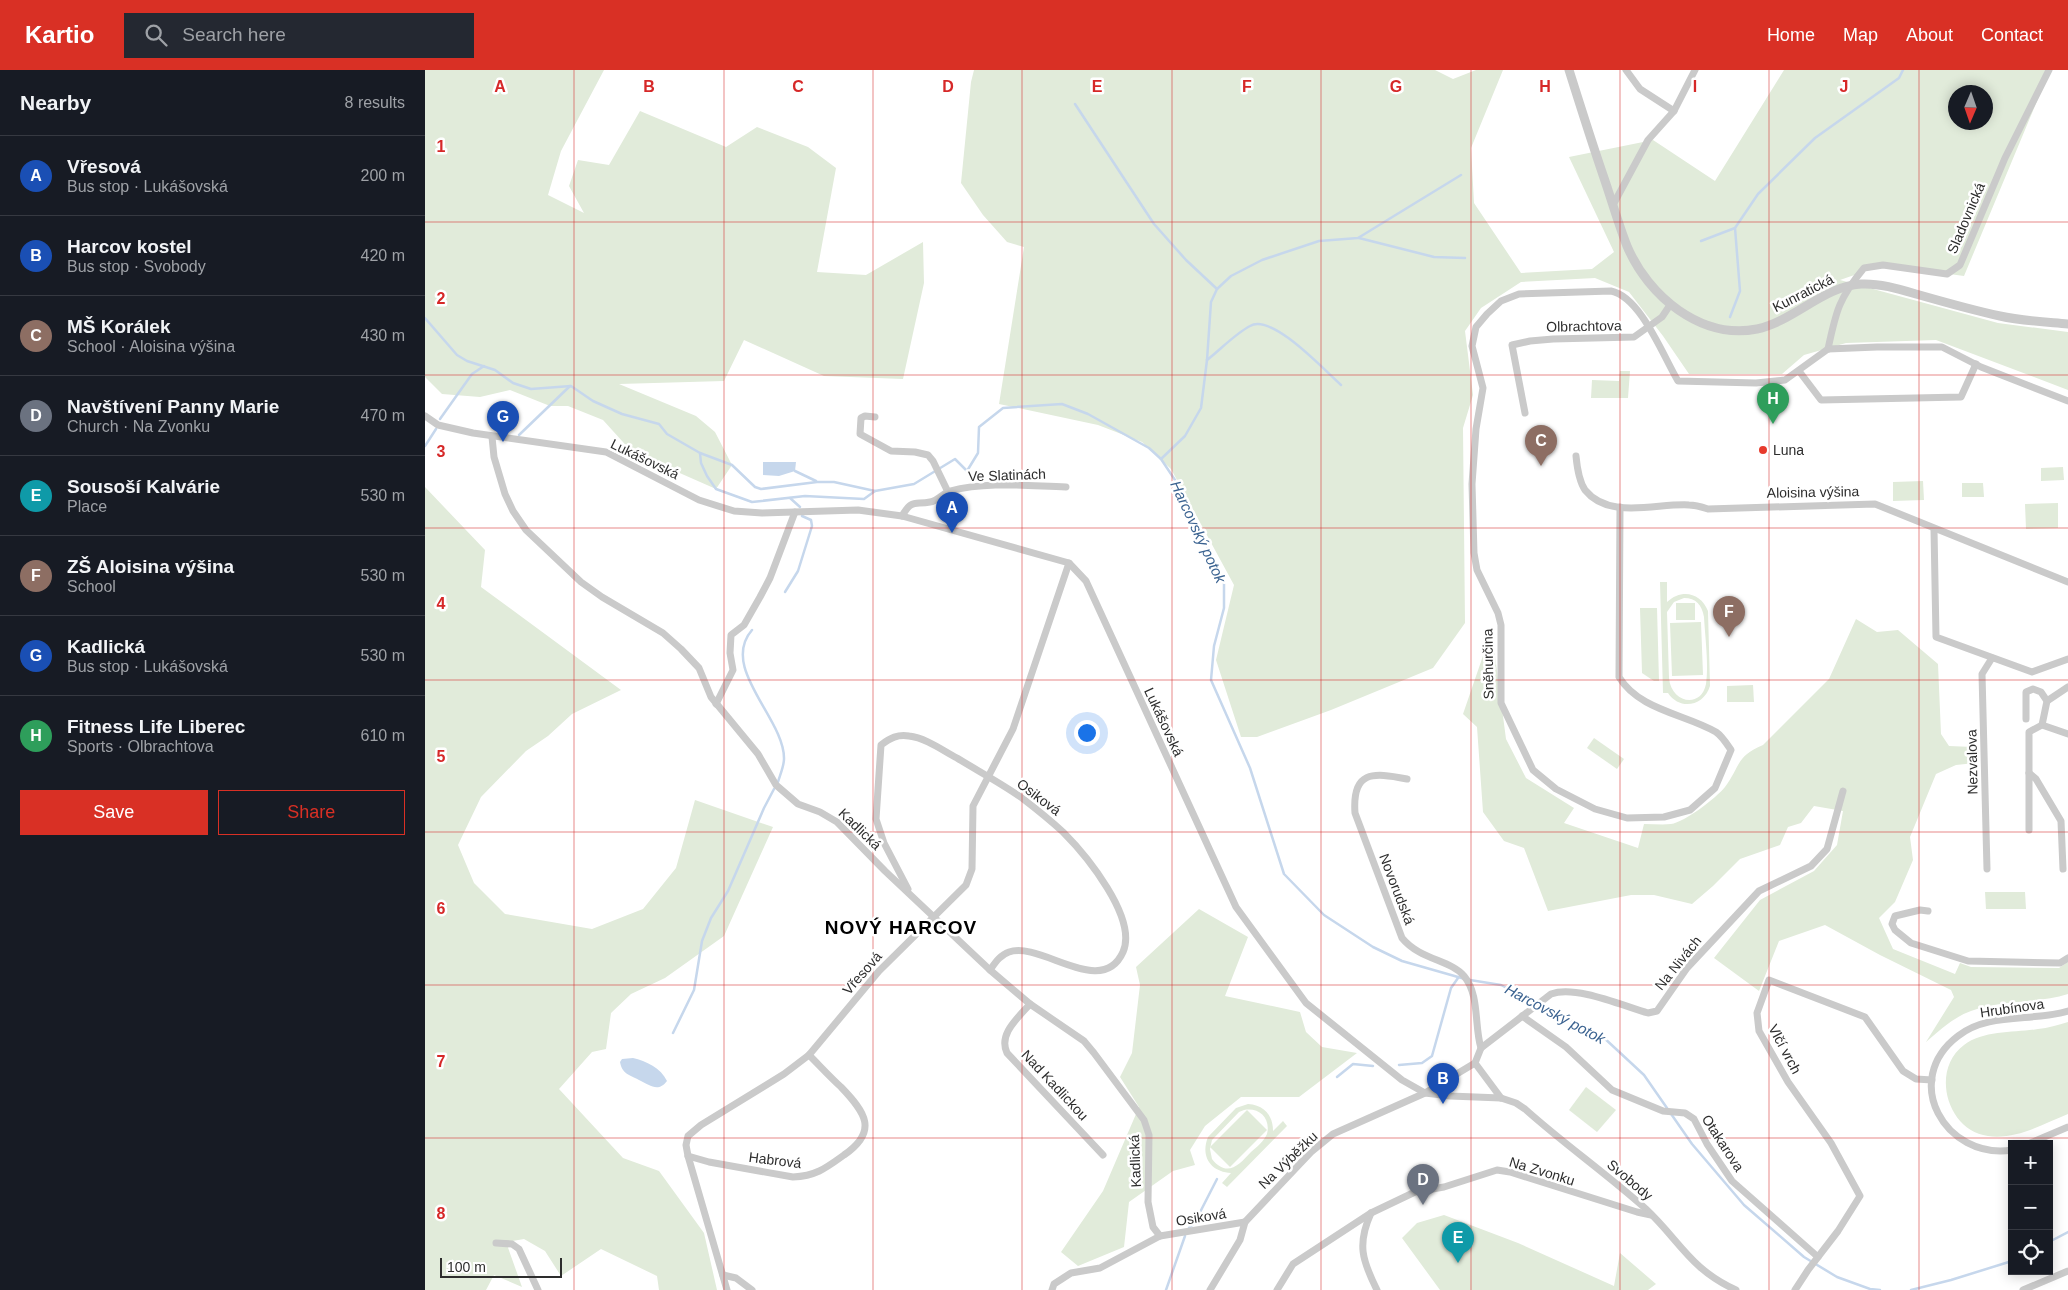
<!DOCTYPE html>
<meta charset="utf-8">
<style>
body{margin:0;font-family:Arial,sans-serif;background:#242831;color:#f1f3f6}
.controls{position:absolute;right:15px;bottom:15px;display:grid;overflow:hidden;border-radius:0px;box-shadow:0 2px 12px #0003}
.controls button{width:45px;height:45px;display:grid;place-items:center;padding:0;border:0;border-bottom:1px solid #363941;background:#171b24;color:#f1f3f6;font:25px sans-serif}
.compass{position:absolute;left:1523px;top:15px;width:45px;height:45px;border-radius:50%;background:#171b24;box-shadow:0 2px 12px #0003;rotate:182deg}
.scale{position:absolute;left:15px;bottom:12px;width:122px;box-sizing:border-box;padding-left:5px;border:2px solid #2d2d2d;border-top:0;font-size:14px;line-height:18px;white-space:nowrap;color:#2d2d2d;-webkit-text-stroke:4px #fff;paint-order:stroke}
.you{position:absolute;left:661px;top:662px;width:18px;height:18px;margin:-12px;border:4px solid #fff;border-radius:50%;background:#1a73e8;box-shadow:0 0 0 8px #1a73e833}
.badge{display:grid;place-items:center;width:32px;height:32px;border-radius:50%;background:#d93025;color:#fff;font-size:16px;font-weight:700}
.pin{position:absolute;translate:-50% -41px;filter:drop-shadow(0 1px 2px #0008)}
.pin::after{content:'';position:absolute;top:26px;width:18px;height:15px;background:inherit;clip-path:polygon(0 0,100% 0,50% 100%)}
.list{margin:0;padding:0;list-style:none}
h2{display:flex;justify-content:space-between;align-items:center;height:65px;margin:0;padding:0 20px;font-size:21px}
h2 small{font-size:16px;font-weight:400;color:#9ea1a6}
.list li{display:grid;grid-template-columns:32px 1fr auto;gap:15px;align-items:center;box-sizing:border-box;height:80px;padding:0 20px;border-top:1px solid #363941}
.list b{display:block;font-size:19px;white-space:nowrap}
.list p{margin:0;font-size:16px;white-space:nowrap;color:#9ea1a6}
.list em{font-size:16px;font-style:normal;color:#9ea1a6}
.actions{display:flex;gap:10px;padding:15px 20px}
.actions a{flex:1;padding:11px 0;border:1px solid #d93025;border-radius:0px;text-align:center;font-size:18px;color:#d93025}
.actions .main{background:#d93025;color:#fff}
.icon{flex:none;width:28px;height:28px;fill:none;stroke:currentColor;stroke-width:2;stroke-linecap:round;stroke-linejoin:round}
.map{position:relative;flex:none;width:1643px;height:1220px;overflow:hidden}
header{display:flex;align-items:center;gap:30px;box-sizing:border-box;height:70px;padding:0 25px;background:#d93025;color:#fff}
header strong{font-size:24px}
nav{display:flex;gap:28px;margin-inline-start:auto;font-size:18px}
.search{width:350px;height:45px;background:#242831;display:flex;align-items:center;gap:12px;box-sizing:border-box;padding:0 18px;border-radius:0px;color:#9ea1a6;font-size:19px}
main{display:flex}
aside{flex:1;background:#171b24}
.map>svg:first-child{display:block}
</style>
<header>
<strong>Kartio</strong>
<div class="search"><svg class="icon" aria-label="search" viewBox="0 0 24 24"><circle cx="10" cy="10" r="6"/><path d="M15 15l6 6"/></svg>Search here</div>
<nav><a>Home</a><a>Map</a><a>About</a><a>Contact</a></nav>
</header>
<main>
<aside>
<h2>Nearby<small>8 results</small></h2>
<ul class="list">
<li><span class="badge" style="background:#1a4fb4">A</span><div><b>Vřesová</b><p>Bus stop · Lukášovská</p></div><em>200 m</em></li>
<li><span class="badge" style="background:#1a4fb4">B</span><div><b>Harcov kostel</b><p>Bus stop · Svobody</p></div><em>420 m</em></li>
<li><span class="badge" style="background:#8d6e63">C</span><div><b>MŠ Korálek</b><p>School · Aloisina výšina</p></div><em>430 m</em></li>
<li><span class="badge" style="background:#6b7280">D</span><div><b>Navštívení Panny Marie</b><p>Church · Na Zvonku</p></div><em>470 m</em></li>
<li><span class="badge" style="background:#0f9aa8">E</span><div><b>Sousoší Kalvárie</b><p>Place</p></div><em>530 m</em></li>
<li><span class="badge" style="background:#8d6e63">F</span><div><b>ZŠ Aloisina výšina</b><p>School</p></div><em>530 m</em></li>
<li><span class="badge" style="background:#1a4fb4">G</span><div><b>Kadlická</b><p>Bus stop · Lukášovská</p></div><em>530 m</em></li>
<li><span class="badge" style="background:#2e9e5b">H</span><div><b>Fitness Life Liberec</b><p>Sports · Olbrachtova</p></div><em>610 m</em></li>
</ul>
<div class="actions"><a class="main">Save</a><a>Share</a></div>
</aside>
<div class="map">
<svg width="1643" height="1220" viewBox="0 0 1643 1220">
<rect width="100%" height="100%" fill="#fff"/>
<g fill="#e1ebda" fill-rule="evenodd">
<path d="M0 0H179L136 81 123 125 159 143 144 116 153 90 184 95 215 41 301 77 332 57 383 77 411 98 392 202 441 205 498 172 499 213 478 309 399 306 319 270 299 311 194 314 271 346 290 362 307 395 291 419 207 382 178 350 143 336H125L85 320 55 327 17 324 0 307Z"/>
<path d="M549 0H1010L1028 9 1051 0H1078L1046 78 1049 133 1096 203 1167 199 1189 182 1144 87 1228 70 1290 111 1359 0H1625L1539 206 1458 195 1415 210 1573 253 1643 262V320L1511 270 1421 273 1379 285 1357 304H1264L1238 266 1204 222 1170 208 1096 212 1056 238 1040 261 1048 325 1038 358 1040 553 1008 598 906 640 832 667H816L791 590 809 515 746 399 717 372 673 355 574 334 599 177 582 172 558 145 536 113 546 12ZM1530 22H1560V52H1530Z"/>
<path d="M1195 301H1205L1203 328H1166L1167 310 1194 311Z"/>
<path d="M1638 397 1639 410 1616 411V398Z"/>
<path d="M1498 411 1499 430 1468 431V412Z"/>
<path d="M1537 413H1558L1559 427H1537Z"/>
<path d="M0 417 60 480 56 517 196 620 147 644 123 666 101 681 56 727 33 775 49 813 80 844 167 859 218 839 251 798 270 730 348 757 299 866 240 908 206 924 186 943 181 979 167 982 134 1019 198 1088 234 1101 279 1163 292 1220H234L232 1206 176 1179 136 1206 120 1181 99 1169 81 1172 97 1217 69 1205 61 1220H0Z"/>
<path d="M1633 433V458L1601 459 1600 434Z"/>
<path d="M1235 512H1242V532C1257 518 1276 523 1283 541L1285 616C1279 636 1255 641 1243 623H1238ZM1259 528C1271 528 1277 535 1279 547 1280 566 1284 596 1281 614 1276 639 1246 633 1244 608L1242 542 1249 532Z"/>
<rect x="1251" y="533" width="19" height="17"/>
<path d="M1215 538H1232L1234 611H1229L1217 603Z"/>
<path d="M1431 549 1452 562 1473 560 1513 594 1516 664 1524 676 1548 677 1550 693 1531 695 1511 704 1485 767 1488 790 1470 832 1454 848 1468 879 1530 904 1535 893 1546 897 1634 898 1643 892V924C1612 934 1577 929 1546 941 1529 947 1515 960 1501 972L1529 927 1526 920 1455 885 1400 855 1354 871 1334 921 1289 888 1335 830 1389 801 1412 775 1418 741 1389 736 1376 753 1363 757 1355 775 1315 789 1288 816 1267 834 1229 825H1206L1123 841 1099 778 1079 771 1058 742 1052 657 1038 644 1060 580 1069 578 1081 669 1101 708 1149 738 1139 753 1213 778 1219 754C1228 754 1238 755 1246 754 1260 752 1291 728 1300 717 1315 697 1311 686 1338 675L1404 609Z"/>
<path d="M1276 552 1278 605 1247 606 1245 553Z"/>
<path d="M1328 615 1329 632H1302V616Z"/>
<path d="M1169 668 1199 689 1192 699 1162 678Z"/>
<path d="M1560 822H1600L1601 839H1561Z"/>
<path d="M774 839 823 867 800 926 875 942 881 962 897 977 932 983 874 1027H816L780 1056 765 1080 770 1095 748 1101 704 1132 699 1177 653 1196 636 1182 678 1121 714 1037 695 1007 707 983 715 915 711 897Z"/>
<path d="M1643 952V1044C1618 1054 1591 1070 1563 1066 1522 1061 1505 1000 1539 975 1559 960 1590 963 1613 959 1623 958 1633 955 1643 952Z"/>
<path d="M1161 1017 1191 1040 1172 1062 1144 1040Z"/>
<path d="M823 1034C839 1035 848 1045 848 1061L858 1051 862 1056 802 1117 797 1113 806 1103C786 1102 775 1087 783 1067L811 1038ZM819 1040C834 1037 846 1048 842 1064 839 1071 832 1077 826 1082 814 1095 802 1108 787 1089L785 1079 787 1070 814 1042Z"/>
<path d="M822 1040 842 1060 805 1097 785 1077Z"/>
<path d="M1019 1145 1093 1173 1189 1216 1195 1183 1231 1214 1223 1220H1015L977 1168 992 1153Z"/>
</g>
<g fill="#c6d7ec">
<path d="M338 392H371L370 401 354 406 338 405Z"/>
<path d="M208 988C221 991 236 998 242 1011 233 1023 225 1015 214 1010 205 1005 197 1004 195 992L197 989Z"/>
</g>
<g fill="none" stroke-linecap="round" stroke-linejoin="round">
<g stroke="#c6d7ec" stroke-width="2.5">
<path d="M650 34 729 154 761 190 792 219"/>
<path d="M934 168 1009 187 1040 188"/>
<path d="M1276 171 1310 158"/>
<path d="M1305 247 1315 221 1310 158 1333 124 1390 68 1474 8 1478 0"/>
<path d="M0 248 32 285 42 291 70 300 88 313 106 319 146 316 168 331 197 344 234 354 242 364 275 383 276 393 282 406 291 419 327 432 380 426 439 429 450 421 489 414 530 389 542 401 553 383 554 357 578 338 637 334 663 344 724 378 736 389 750 410 799 511V538L789 576 786 610 825 698 859 804 899 845 948 877 977 891 1040 909"/>
<path d="M782 290C796 279 810 264 825 256 847 243 899 300 916 315"/>
<path d="M15 349 47 304 59 296"/>
<path d="M94 365 145 316"/>
<path d="M0 376 11 359"/>
<path d="M275 383 307 395 330 417 336 419 392 412H409L450 421"/>
<path d="M736 389 760 366 776 338 782 290 786 232 792 219 806 206 837 190 894 171 933 168 1036 105"/>
<path d="M370 401 391 411"/>
<path d="M365 428 375 437"/>
<path d="M360 522 373 501 387 456 386 450 377 446"/>
<path d="M327 560C294 598 360 649 359 689 359 696 355 705 353 712"/>
<path d="M1045 910 1076 915 1177 966 1219 1005 1267 1074 1319 1135 1379 1187 1412 1207 1445 1219 1455 1220"/>
<path d="M248 963 269 920 277 871 286 848 303 821 339 738 349 719"/>
<path d="M974 995 997 993 1007 986 1026 918 1033 908"/>
<path d="M912 1007 928 994 948 996"/>
<path d="M764 1158 770 1152 792 1109"/>
<path d="M1624 1172 1643 1162"/>
<path d="M741 1220 760 1166"/>
<path d="M1486 1220 1526 1210 1587 1191"/>
</g>
<g stroke="#cacaca" stroke-width="7">
<path d="M1201 0 1215 19 1249 41"/>
<path d="M1188 135 1223 70 1249 41 1270 0"/>
<path d="M1403 279C1411 241 1414 228 1439 198L1458 195 1522 204 1535 195 1580 88 1624 0"/>
<path d="M1374 301 1396 330 1536 327 1551 294"/>
<path d="M1100 343 1087 275 1105 271 1128 269 1209 267 1237 247 1245 235"/>
<path d="M0 346 13 355 48 363 181 382 274 430 309 441 337 443 433 440 477 446 644 493 661 511 811 837 881 933 977 1010 1000 1023 1025 1026 1076 1028 1091 1033 1100 1039C1139 1074 1182 1104 1221 1139 1255 1171 1265 1199 1311 1220"/>
<path d="M450 347 440 346 436 348 435 364 466 381 490 382 503 385 508 391 523 422"/>
<path d="M67 367 69 387 80 424 88 441 101 460 156 512 177 527 238 563 256 579 274 598 286 627 333 684 351 715 373 734 395 742 412 752 460 801 565 900 605 934 659 971 669 983 719 1050 724 1065 723 1132 728 1157 735 1166"/>
<path d="M1151 386C1152 397 1154 411 1160 420 1184 450 1232 433 1264 435 1270 435 1277 437 1283 439L1450 434 1643 512"/>
<path d="M1195 437 1194 607C1214 640 1260 644 1291 662 1297 666 1302 674 1306 680L1290 718 1265 740 1239 747 1202 748 1170 739 1131 719 1108 700 1076 633V555L1073 543 1052 500 1049 483 1047 414 1051 359 1058 318 1047 276 1051 257 1062 244 1076 231 1094 224 1186 221C1216 227 1238 286 1253 311L1331 313 1360 310 1403 279 1452 277H1517L1556 297 1643 331"/>
<path d="M477 446C487 429 489 435 505 432 513 431 518 423 525 421 562 411 603 416 641 417"/>
<path d="M1509 459 1511 567 1607 602 1643 589"/>
<path d="M1622 631 1643 617"/>
<path d="M291 634 308 600 305 583 306 565 319 555 335 527 345 508 370 442"/>
<path d="M1601 649V622L1608 619 1616 622 1622 631 1617 655"/>
<path d="M1604 703 1611 709 1636 751 1638 799"/>
<path d="M982 709C947 702 927 701 930 743L977 868C995 890 1026 890 1039 906 1055 925 1049 956 1056 978"/>
<path d="M1604 760V662L1617 655 1643 664"/>
<path d="M1562 799 1557 604 1567 588"/>
<path d="M483 819 459 773 451 749 456 675C465 668 473 664 484 666 501 668 517 680 532 688 553 701 576 713 597 728 610 738 625 750 638 762 661 785 713 848 698 882 677 929 616 871 584 882 575 885 570 893 565 900"/>
<path d="M1503 841 1495 840 1470 846 1467 854 1470 860 1486 873 1543 891 1635 893 1643 888"/>
<path d="M605 934C593 948 573 964 582 983L678 1085"/>
<path d="M1097 946 1141 977 1187 1020 1238 1041 1260 1043 1269 1049 1282 1074 1307 1111 1393 1187"/>
<path d="M1050 993 1076 1028"/>
<path d="M1603 1074 1643 1057"/>
<path d="M1587 1080C1520 1090 1475 1010 1533 966 1563 942 1607 952 1643 941"/>
<path d="M263 1086 284 1092 368 1107C391 1106 401 1098 419 1085 454 1061 440 1042 416 1017 405 1007 395 996 384 985"/>
<path d="M946 1143C932 1174 937 1190 952 1220"/>
<path d="M71 1173 87 1174 94 1179 113 1220"/>
<path d="M298 1205 311 1208 327 1220"/>
<path d="M302 1220 263 1086 261 1075 263 1066 276 1055 359 1004 384 985 454 901 541 815 547 799 548 736 588 659 644 493"/>
<path d="M627 1220 629 1214 646 1203 675 1198 735 1166 820 1152"/>
<path d="M785 1220 815 1170 820 1152 886 1082 908 1064 1000 1023 1050 993 1056 978 1126 924C1151 915 1198 936 1223 943L1232 941 1262 898 1334 821 1386 796 1402 779 1418 721"/>
<path d="M852 1220 868 1194 946 1143 990 1122 1019 1117 1072 1100 1085 1102 1212 1142 1226 1145"/>
<path d="M1370 1220 1383 1200 1413 1161 1435 1126 1406 1073 1363 1012 1334 961 1332 943 1344 910 1440 947 1478 1001 1491 1009 1507 1010"/>
<path d="M1598 1220 1643 1201"/>
</g>
<path stroke="#cacaca" stroke-width="9" d="M1144 0C1155 35 1166 70 1178 105 1186 128 1193 153 1202 176 1223 226 1276 270 1332 259 1369 251 1399 216 1436 214 1454 213 1474 219 1491 224 1519 232 1547 240 1575 246 1597 251 1621 252 1643 254"/>
</g>
<path fill="none" stroke="#d62828" stroke-width="1" stroke-opacity="0.55" d="M149 0V1220M299 0V1220M448 0V1220M597 0V1220M747 0V1220M896 0V1220M1046 0V1220M1195 0V1220M1344 0V1220M1494 0V1220M0 152H1643M0 305H1643M0 458H1643M0 610H1643M0 762H1643M0 915H1643M0 1068H1643"/>
<circle fill="#e73a2c" stroke="#fff" stroke-width="2" cx="1338" cy="380" r="5"/>
<g text-anchor="middle" stroke-width="5" stroke-linejoin="round" paint-order="stroke">
<g font-size="14" fill="#2d2d2d" stroke="#fff">
<text transform="translate(1541 148) rotate(-67)" y="5">Sladovnická</text>
<text transform="translate(1378 223) rotate(-27)" y="5">Kunratická</text>
<text transform="translate(1159 256) rotate(-1)" y="5">Olbrachtova</text>
<text transform="translate(220 389) rotate(26)" y="5">Lukášovská</text>
<text transform="translate(582 405) rotate(-2)" y="5">Ve Slatinách</text>
<text transform="translate(1388 422) rotate(-1)" y="5">Aloisina výšina</text>
<text transform="translate(1063 594) rotate(-91)" y="5">Sněhurčina</text>
<text transform="translate(739 652) rotate(65)" y="5">Lukášovská</text>
<text transform="translate(1547 692) rotate(-91)" y="5">Nezvalova</text>
<text transform="translate(614 727) rotate(37)" y="5">Osiková</text>
<text transform="translate(435 759) rotate(44)" y="5">Kadlická</text>
<text transform="translate(972 819) rotate(69)" y="5">Novorudská</text>
<text transform="translate(1253 893) rotate(-51)" y="5">Na Nivách</text>
<text transform="translate(437 903) rotate(-49)" y="5">Vřesová</text>
<text transform="translate(1587 938) rotate(-8)" y="5">Hrubínova</text>
<text transform="translate(1360 979) rotate(62)" y="5">Vlčí vrch</text>
<text transform="translate(630 1015) rotate(47)" y="5">Nad Kadlickou</text>
<text transform="translate(1298 1073) rotate(57)" y="5">Otakarova</text>
<text transform="translate(350 1090) rotate(7)" y="5">Habrová</text>
<text transform="translate(863 1090) rotate(-44)" y="5">Na Výběžku</text>
<text transform="translate(710 1091) rotate(-92)" y="5">Kadlická</text>
<text transform="translate(1117 1101) rotate(17)" y="5">Na Zvonku</text>
<text transform="translate(1205 1110) rotate(40)" y="5">Svobody</text>
<text transform="translate(776 1147) rotate(-9)" y="5">Osiková</text>
</g>
<g font-size="14" fill="#2d2d2d" stroke="#fff" text-anchor="start">
<text x="1348" y="385">Luna</text>
</g>
<g font-size="15" font-style="italic" fill="#3a6290" stroke="#fff">
<text transform="translate(773 462) rotate(65)" y="5">Harcovský potok</text>
<text transform="translate(1130 944) rotate(28)" y="5">Harcovský potok</text>
</g>
<g font-size="19" font-weight="bold" letter-spacing="1" fill="#000" stroke="#fff">
<text x="476" y="864">NOVÝ HARCOV</text>
</g>
</g>
<g font-size="16" text-anchor="middle" font-weight="bold" fill="#d62828" stroke="#fff" stroke-width="5" stroke-linejoin="round" paint-order="stroke">
<text x="75" y="22">A</text>
<text x="224" y="22">B</text>
<text x="373" y="22">C</text>
<text x="523" y="22">D</text>
<text x="672" y="22">E</text>
<text x="822" y="22">F</text>
<text x="971" y="22">G</text>
<text x="1120" y="22">H</text>
<text x="1270" y="22">I</text>
<text x="1419" y="22">J</text>
<text x="16" y="82">1</text>
<text x="16" y="234">2</text>
<text x="16" y="387">3</text>
<text x="16" y="539">4</text>
<text x="16" y="692">5</text>
<text x="16" y="844">6</text>
<text x="16" y="997">7</text>
<text x="16" y="1149">8</text>
</g>
</svg>
<div class="controls">
<button>+</button>
<button>−</button>
<button><svg class="icon" aria-label="locate" viewBox="0 0 24 24"><circle cx="12" cy="12" r="6"/><path d="M12 2v4M12 18v4M2 12h4M18 12h4"/></svg></button>
</div>
<svg class="compass" viewBox="-18 -18 36 36"><path d="M0-13l5 13h-10z" fill="#e53935"/><path d="M0 13l5-13h-10z" fill="#9ea1a6"/></svg>
<div class="scale">100 m</div>
<div class="you"></div>
<div class="pin badge" style="left:527px;top:463px;background:#1a4fb4">A</div>
<div class="pin badge" style="left:1018px;top:1034px;background:#1a4fb4">B</div>
<div class="pin badge" style="left:1116px;top:396px;background:#8d6e63">C</div>
<div class="pin badge" style="left:998px;top:1135px;background:#6b7280">D</div>
<div class="pin badge" style="left:1033px;top:1193px;background:#0f9aa8">E</div>
<div class="pin badge" style="left:1304px;top:567px;background:#8d6e63">F</div>
<div class="pin badge" style="left:78px;top:372px;background:#1a4fb4">G</div>
<div class="pin badge" style="left:1348px;top:354px;background:#2e9e5b">H</div>
</div>
</main>
